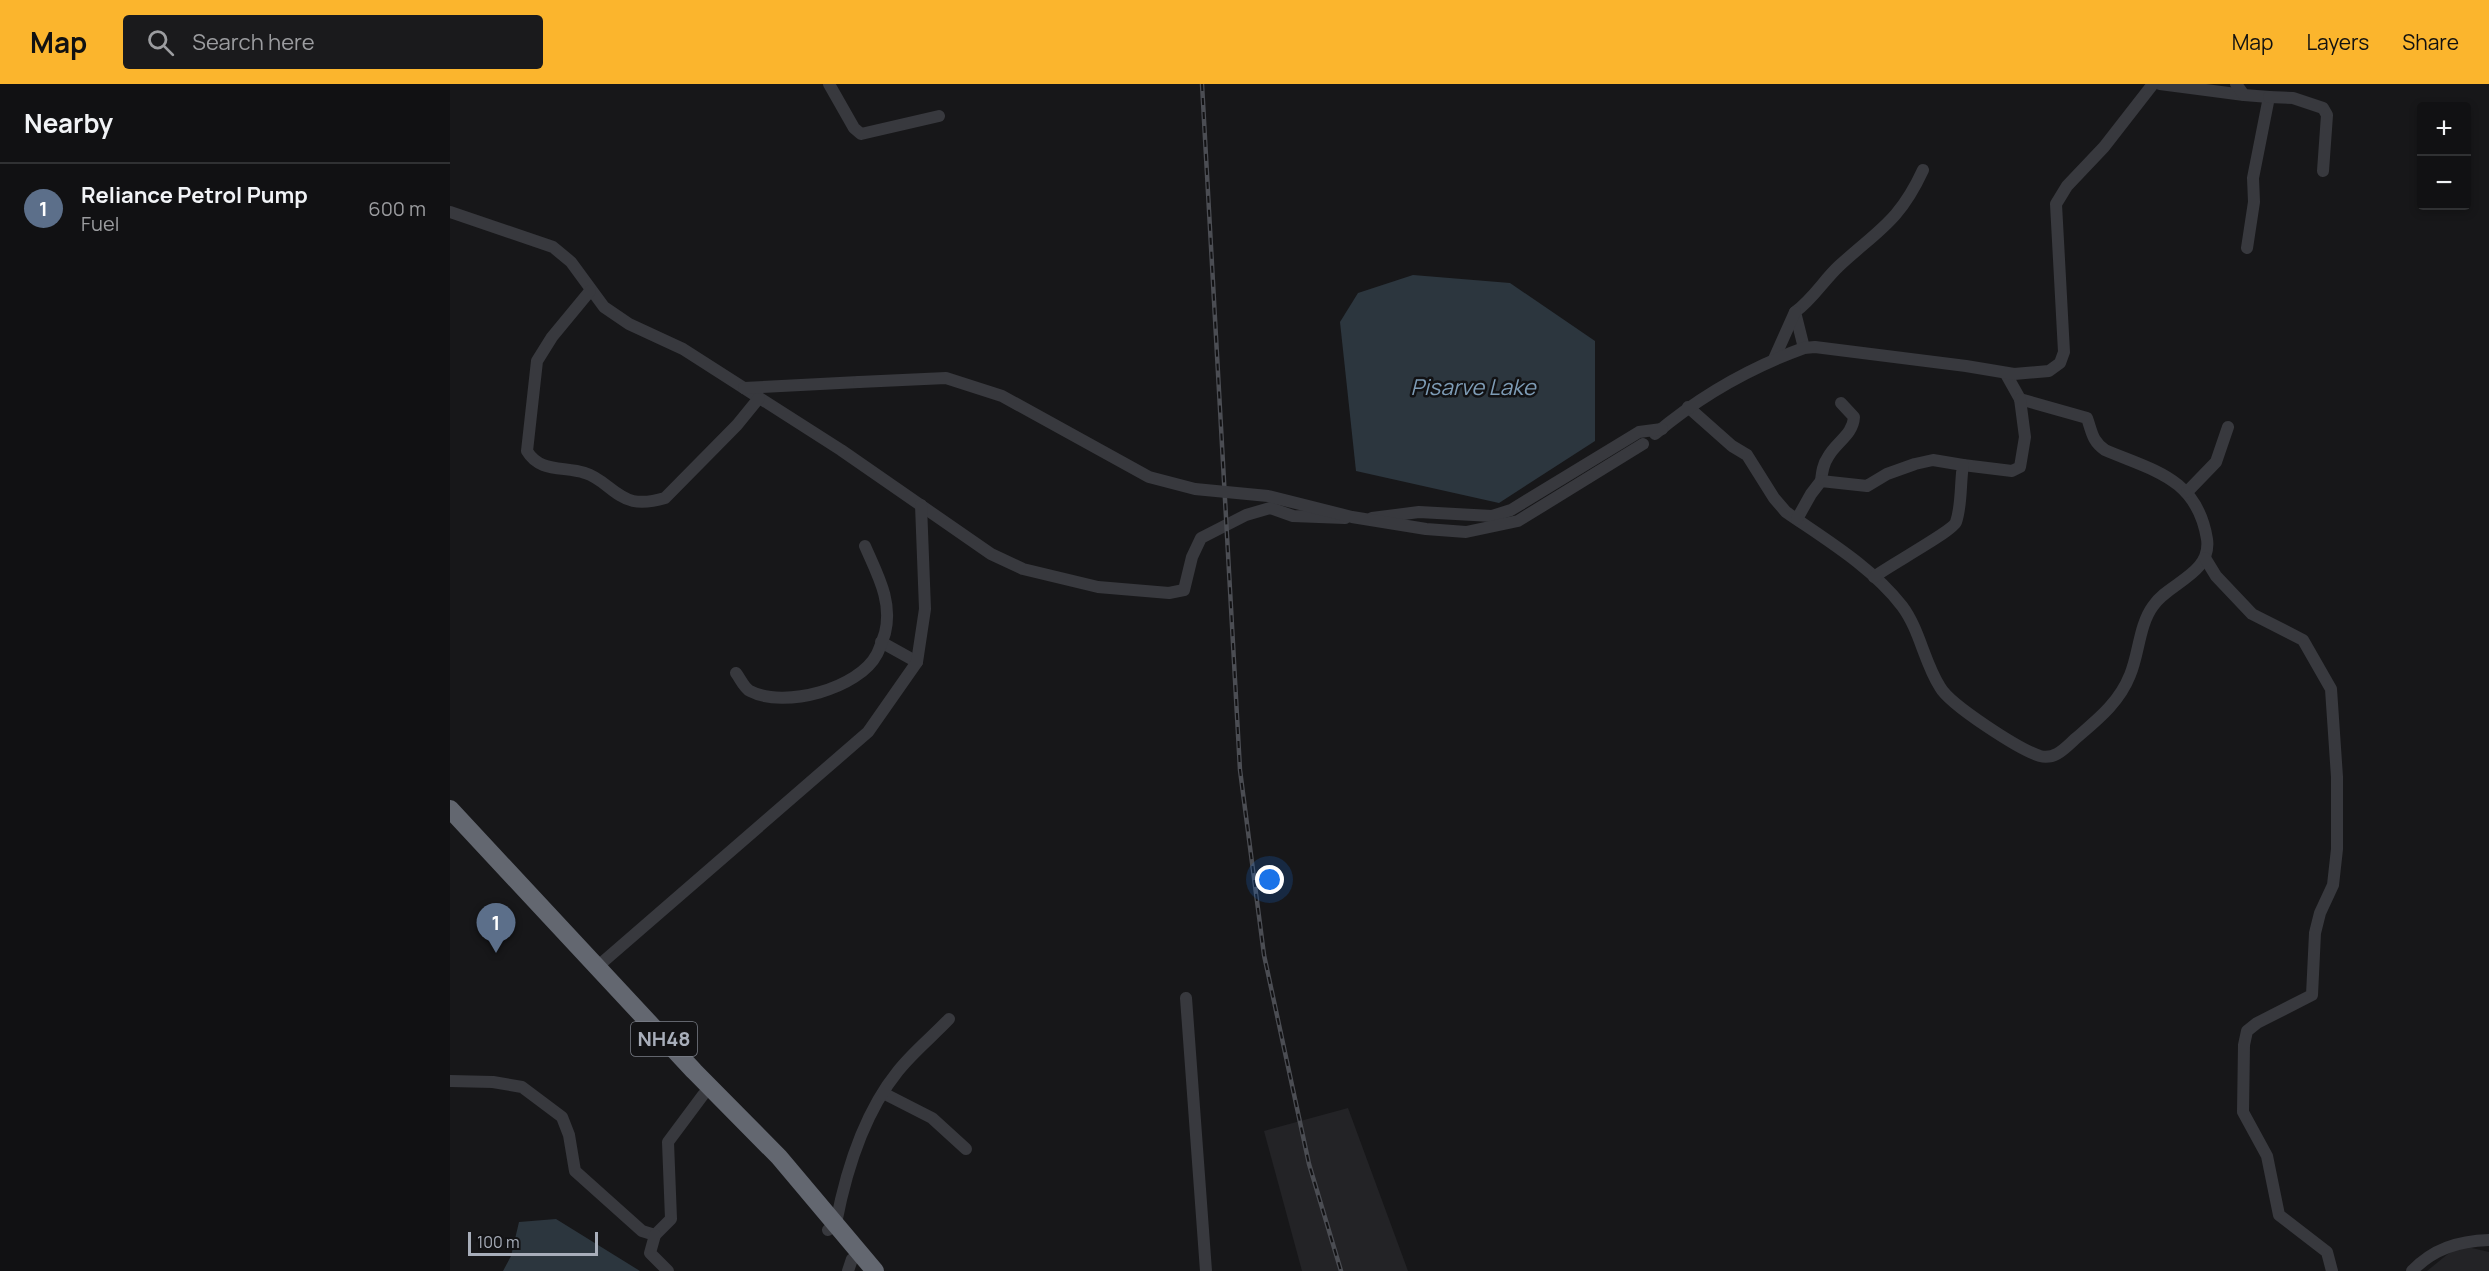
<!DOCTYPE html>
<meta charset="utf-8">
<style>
body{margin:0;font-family:Manrope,sans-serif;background:#1a1a1c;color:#f1f3f6}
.controls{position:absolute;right:18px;top:18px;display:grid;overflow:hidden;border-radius:6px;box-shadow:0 3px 9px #0003}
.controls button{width:54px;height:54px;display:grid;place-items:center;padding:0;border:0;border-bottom:2px solid #303133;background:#111113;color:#f1f3f6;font:30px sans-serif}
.scale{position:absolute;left:18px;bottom:15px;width:130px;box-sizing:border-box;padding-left:6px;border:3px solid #a8aeba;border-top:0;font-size:16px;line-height:21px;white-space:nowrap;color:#a8aeba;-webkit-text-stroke:4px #121214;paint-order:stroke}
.you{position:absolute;left:820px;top:796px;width:21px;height:21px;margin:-15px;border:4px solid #fff;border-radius:50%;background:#1a73e8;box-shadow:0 0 0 9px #1a73e833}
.badge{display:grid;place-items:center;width:39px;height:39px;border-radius:50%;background:#fbb52d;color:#fff;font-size:20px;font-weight:700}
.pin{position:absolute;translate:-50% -50px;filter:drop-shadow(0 2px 3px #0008)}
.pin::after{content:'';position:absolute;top:32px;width:21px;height:18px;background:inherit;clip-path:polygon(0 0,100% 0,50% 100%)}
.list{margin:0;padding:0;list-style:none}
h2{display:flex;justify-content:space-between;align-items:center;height:78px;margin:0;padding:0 24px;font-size:26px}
h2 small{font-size:20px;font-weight:400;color:#9c9da0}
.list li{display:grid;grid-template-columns:39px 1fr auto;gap:18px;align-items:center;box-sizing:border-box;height:90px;padding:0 24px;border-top:2px solid #303133}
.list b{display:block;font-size:22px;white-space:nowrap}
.list p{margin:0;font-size:20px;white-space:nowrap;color:#9c9da0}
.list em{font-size:20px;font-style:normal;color:#9c9da0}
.icon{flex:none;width:33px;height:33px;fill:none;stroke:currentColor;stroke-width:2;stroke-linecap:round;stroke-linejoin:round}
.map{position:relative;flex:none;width:2039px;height:1187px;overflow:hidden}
header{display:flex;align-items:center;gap:36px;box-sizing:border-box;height:84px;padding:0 30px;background:#fbb52d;color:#111}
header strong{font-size:28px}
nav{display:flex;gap:33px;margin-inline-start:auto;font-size:21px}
.search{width:420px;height:54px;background:#1a1a1c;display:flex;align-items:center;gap:15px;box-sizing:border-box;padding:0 21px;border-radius:6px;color:#9c9da0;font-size:22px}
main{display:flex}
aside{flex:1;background:#111113}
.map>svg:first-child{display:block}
</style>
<header>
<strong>Map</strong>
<div class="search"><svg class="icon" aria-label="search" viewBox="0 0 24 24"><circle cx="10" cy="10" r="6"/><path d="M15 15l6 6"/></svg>Search here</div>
<nav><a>Map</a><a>Layers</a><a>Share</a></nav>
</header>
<main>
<aside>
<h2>Nearby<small></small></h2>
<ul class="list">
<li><span class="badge" style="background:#5c6f8a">1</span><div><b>Reliance Petrol Pump</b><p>Fuel</p></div><em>600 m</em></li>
</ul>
</aside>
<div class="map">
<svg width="2039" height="1187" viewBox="0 0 2039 1187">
<rect width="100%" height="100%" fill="#171719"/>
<g fill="#232326">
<path d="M898 1024 958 1187H852L814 1047Z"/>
<path d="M2009 1161 2039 1168V1187H1977Z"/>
</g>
<g fill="#2c363e">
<path d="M963 191 1060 199 1145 257V357L1049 419 906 387 890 238 908 209Z"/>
<path d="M106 1135 190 1187H53L61 1172 69 1138Z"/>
</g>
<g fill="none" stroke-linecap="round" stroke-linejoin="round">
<g stroke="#38393e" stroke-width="12">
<path d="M379 0 404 44 411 50 489 32"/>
<path d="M1710 0 1794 11"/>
<path d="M1786 0 1794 11 1819 13 1803 94 1804 118 1797 164"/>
<path d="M1819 13 1843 14 1873 24 1877 31 1873 87"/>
<path d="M0 128 103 163 121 178 154 223 179 240 233 265 391 366 541 470 573 485 648 503 719 509 734 506 742 473 751 454 796 431 820 424 843 432 895 434"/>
<path d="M140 207 102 253 87 277 77 367C90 389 114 382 135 389 153 394 165 413 183 417 193 419 205 417 215 414L287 341 309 314"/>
<path d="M1354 264 1345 228C1363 215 1373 197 1389 182 1428 146 1449 138 1473 86"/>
<path d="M1324 275 1345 228"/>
<path d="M294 304 409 298"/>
<path d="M1238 323 1282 362 1297 371 1324 414 1336 428C1375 455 1422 483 1452 522 1470 546 1474 578 1490 603 1500 621 1570 666 1590 672 1605 676 1615 664 1625 655 1647 636 1669 619 1680 591 1689 570 1689 541 1703 522 1718 499 1762 490 1757 455 1747 394 1704 387 1655 366 1642 357 1642 348 1637 334L1570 315 1556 290"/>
<path d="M1205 350C1250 312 1299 284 1354 264L1365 263 1516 282 1564 290 1599 287 1610 279 1614 268 1606 120 1617 102 1654 63 1703 0"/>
<path d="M1513 381 1562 387 1570 383 1575 353 1570 315"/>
<path d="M1371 397C1372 388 1373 380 1378 373 1386 358 1403 351 1404 333L1391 319"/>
<path d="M1737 408 1766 378 1778 343"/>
<path d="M922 434 969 428 1042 432 1061 426 1189 348 1212 345"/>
<path d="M1347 435 1361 410 1371 397 1417 402 1437 390 1465 380 1483 376 1513 381C1510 399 1512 421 1506 438 1503 447 1438 482 1424 493"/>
<path d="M1755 474 1766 492 1802 530 1853 556 1881 605 1887 693V765L1883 801 1870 829 1865 849 1862 911 1807 939 1797 947 1794 961 1793 1028 1817 1072 1829 1131 1877 1168 1882 1187"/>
<path d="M431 558 467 578"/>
<path d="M286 589C290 594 294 604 300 607 334 625 409 605 427 570 430 564 433 555 435 549 443 517 427 490 415 462"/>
<path d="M147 883 418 648 467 578 475 525 471 421"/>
<path d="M736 914 756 1187"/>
<path d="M0 997 43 998 72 1003 112 1033 119 1051 125 1087 192 1147 205 1151 221 1135 218 1058 253 1011"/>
<path d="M433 1009 482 1034 516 1065"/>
<path d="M378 1146 386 1139C396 1087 414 1029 448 987 463 968 483 952 499 935"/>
<path d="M205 1151 200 1169 218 1187"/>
<path d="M398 1187 402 1175"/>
<path d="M1962 1187C1983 1165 2008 1157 2039 1156"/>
</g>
<path stroke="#636770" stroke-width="18" d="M0 725 244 987 329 1073 425 1187"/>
<g stroke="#4b4d53" stroke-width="4.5">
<path id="rail" d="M752 0 790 686 814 871 859 1080 891 1187"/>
</g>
<use href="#rail" stroke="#121214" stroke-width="2" stroke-dasharray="7" stroke-linecap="butt"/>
<path stroke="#38393e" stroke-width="12" d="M409 298 496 294 552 312 699 393 745 405 818 412 902 433 976 445 1016 448 1068 437 1193 360"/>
</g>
<g text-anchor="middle" stroke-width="5" stroke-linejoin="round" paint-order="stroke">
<rect fill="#121214" stroke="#7b7f88" stroke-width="1.5" x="181" y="938" width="66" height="34" rx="4.5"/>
<g font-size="20" font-weight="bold" fill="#a8aeba">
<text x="214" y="962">NH48</text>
</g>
<g font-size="22" font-style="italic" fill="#7e9cb6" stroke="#121214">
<text x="1023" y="311">Pisarve Lake</text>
</g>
</g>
</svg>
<div class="controls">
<button>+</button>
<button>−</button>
</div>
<div class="scale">100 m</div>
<div class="you"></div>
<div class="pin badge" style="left:46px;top:869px;background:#5c6f8a">1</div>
</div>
</main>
